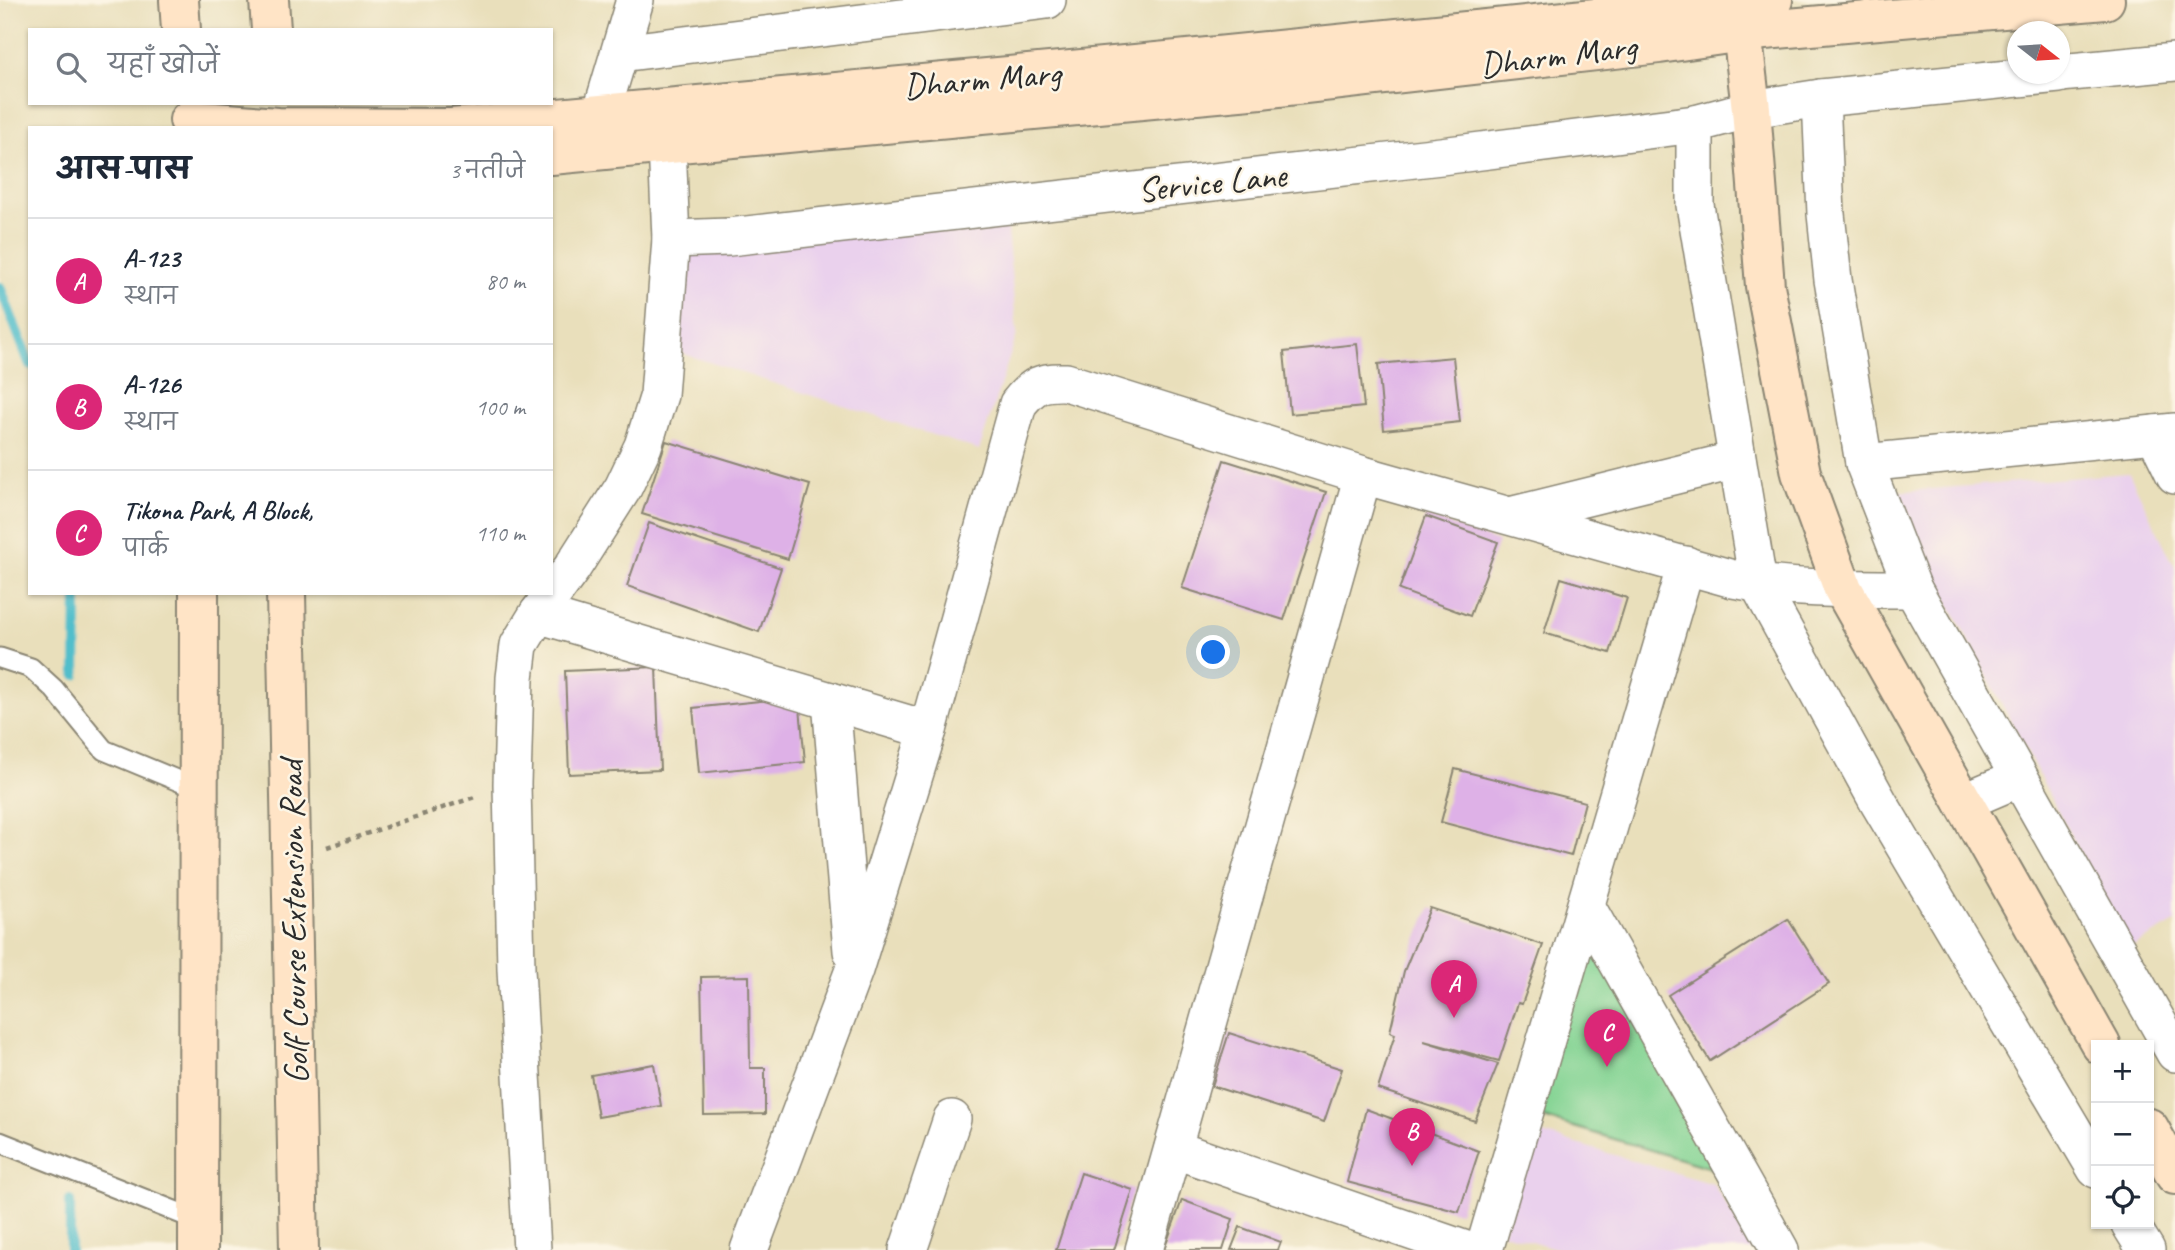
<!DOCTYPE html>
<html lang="hi">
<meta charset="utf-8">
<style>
body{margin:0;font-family:Caveat,"Playpen Sans Deva",sans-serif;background:#f2f2f3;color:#1f2937}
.controls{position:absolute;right:21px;bottom:21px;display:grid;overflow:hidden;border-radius:0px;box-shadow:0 2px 5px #0004}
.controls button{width:63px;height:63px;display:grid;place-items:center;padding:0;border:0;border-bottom:2px solid #e0e1e3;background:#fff;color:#1f2937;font:35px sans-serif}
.compass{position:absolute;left:2007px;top:21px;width:63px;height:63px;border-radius:50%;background:#fff;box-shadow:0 2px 5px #0004;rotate:107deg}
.you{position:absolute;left:1214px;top:653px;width:24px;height:24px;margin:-18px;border:5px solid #fff;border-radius:50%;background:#1a73e8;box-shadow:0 0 0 10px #1a73e833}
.badge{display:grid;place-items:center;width:46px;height:46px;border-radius:50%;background:#db2777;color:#fff;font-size:23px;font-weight:700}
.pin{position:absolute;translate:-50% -58px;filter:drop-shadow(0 2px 4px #0008)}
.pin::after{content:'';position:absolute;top:37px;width:24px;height:21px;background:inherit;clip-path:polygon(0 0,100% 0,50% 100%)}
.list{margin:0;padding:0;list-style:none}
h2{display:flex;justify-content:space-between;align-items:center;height:91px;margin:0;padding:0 28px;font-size:30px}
h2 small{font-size:23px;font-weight:400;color:#747a83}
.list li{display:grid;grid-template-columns:46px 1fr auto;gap:21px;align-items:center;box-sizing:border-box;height:126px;padding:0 28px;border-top:2px solid #e0e1e3}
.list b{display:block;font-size:26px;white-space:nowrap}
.list p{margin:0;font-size:23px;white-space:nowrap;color:#747a83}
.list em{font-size:23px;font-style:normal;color:#747a83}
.icon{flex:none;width:38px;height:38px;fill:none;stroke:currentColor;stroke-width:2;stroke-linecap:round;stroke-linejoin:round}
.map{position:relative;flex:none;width:2175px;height:1250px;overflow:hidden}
.search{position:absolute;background:#fff;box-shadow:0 2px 5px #0004;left:28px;top:28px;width:525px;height:77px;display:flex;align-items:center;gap:18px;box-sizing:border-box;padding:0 24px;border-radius:0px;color:#747a83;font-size:26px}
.panel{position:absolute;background:#fff;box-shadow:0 2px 5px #0004;left:28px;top:126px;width:525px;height:469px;border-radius:0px}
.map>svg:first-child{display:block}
</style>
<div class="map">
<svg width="2175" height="1250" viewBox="0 0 2175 1250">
<rect width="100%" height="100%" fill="#fcf5e5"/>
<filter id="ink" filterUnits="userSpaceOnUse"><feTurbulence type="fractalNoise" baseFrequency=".0143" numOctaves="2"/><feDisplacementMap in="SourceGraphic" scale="14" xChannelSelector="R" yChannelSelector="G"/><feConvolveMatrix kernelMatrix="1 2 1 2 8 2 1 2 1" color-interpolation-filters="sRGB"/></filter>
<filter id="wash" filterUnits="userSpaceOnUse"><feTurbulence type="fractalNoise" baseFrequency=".00686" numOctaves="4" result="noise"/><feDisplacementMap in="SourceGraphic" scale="28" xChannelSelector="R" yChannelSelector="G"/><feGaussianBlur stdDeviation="1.57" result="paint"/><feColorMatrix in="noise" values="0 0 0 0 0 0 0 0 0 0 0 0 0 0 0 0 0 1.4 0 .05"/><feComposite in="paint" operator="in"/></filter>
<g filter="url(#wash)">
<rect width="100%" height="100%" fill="#e9dfbb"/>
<g fill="#ead1ed">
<path d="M1004 199 1017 334 979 450 675 351 679 241Z"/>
<path d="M2129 473 2175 567V922L2130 948 1944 594 1895 492Z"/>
<path d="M1536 1132 1713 1184 1754 1250H1562L1503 1233Z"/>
</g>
<path fill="#85d494" stroke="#588060" stroke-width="2" d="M1587 931 1724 1172 1537 1116Z"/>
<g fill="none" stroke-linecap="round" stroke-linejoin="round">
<g stroke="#51becb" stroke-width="10">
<path d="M0 287 30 365"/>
<path d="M76 675 77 593"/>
<path d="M70 1250V1201"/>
</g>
</g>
<g id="blocks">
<g fill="#deb1e7">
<path d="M1357 344 1364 407 1290 414 1284 352Z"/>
<path d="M1453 357 1460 422 1384 430 1378 364Z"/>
<path d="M666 441 810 485 788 559 642 514Z"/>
<path d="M1224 460 1326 492 1284 620 1182 588Z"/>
<path d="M1426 516 1498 542 1470 616 1399 590Z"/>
<path d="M649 523 781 568 759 632 627 586Z"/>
<path d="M1561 578 1627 598 1610 653 1544 633Z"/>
<path d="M656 667 660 770 569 774 565 671Z"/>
<path d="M799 697 805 762 699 773 693 708Z"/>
<path d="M1455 769 1585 802 1571 856 1441 822Z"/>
<path d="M1430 908 1543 945 1522 1004 1518 1003 1499 1061 1424 1041 1498 1064 1475 1121 1378 1089 1395 1034 1390 1032 1404 971Z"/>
<path d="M1788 919 1829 984 1710 1061 1668 995Z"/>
<path d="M749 976 750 1068H765V1114L704 1115 701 977Z"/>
<path d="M1229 1033 1342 1069 1324 1122 1212 1086Z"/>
<path d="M654 1064 661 1106 598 1117 591 1075Z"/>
<path d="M1366 1109 1479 1151 1459 1212 1347 1182Z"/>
<path d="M1081 1173 1133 1190 1114 1250H1056Z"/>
<path d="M1182 1200 1233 1219 1223 1250H1164Z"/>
<path d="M1240 1227 1281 1242 1278 1250H1231Z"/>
</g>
</g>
</g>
<g filter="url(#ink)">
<use href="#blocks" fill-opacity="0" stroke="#8a8573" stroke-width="2"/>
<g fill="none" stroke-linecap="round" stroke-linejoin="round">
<g stroke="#8a8573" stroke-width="23">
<g id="lane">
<path d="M0 658 31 668 54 689 104 750 198 789"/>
<path d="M0 1142 197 1220"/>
</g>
</g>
<g stroke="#8a8573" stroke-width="40">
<g id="street">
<path d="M620 53 1047 0"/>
<path d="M2060 73 2175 62"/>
<path d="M1821 98 2059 74"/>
<path d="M601 114 635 0"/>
<path d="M1695 124V205L1758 583 1879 803 2096 1169"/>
<path d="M671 239 729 237 1441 156 1695 124 1751 109 1821 98 1826 214 1833 280 1864 463 1913 589 2175 1053"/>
<path d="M2155 434 2175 475"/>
<path d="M1864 463 2175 432"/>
<path d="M1514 515 1737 460"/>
<path d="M538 614 572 568 623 488 643 446 659 395 671 239 667 144"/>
<path d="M831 701 852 951"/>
<path d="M1963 802 2019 778"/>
<path d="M1586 906 1780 1250"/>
<path d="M1173 1149 1466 1250"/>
<path d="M2130 1224 2146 1250"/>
<path d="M532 1250 516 969 512 784 515 678 519 645 538 614 928 730"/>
<path d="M749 1250 854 970 928 730 1018 404C1033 385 1041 381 1066 382L1363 475 1733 579C1792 590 1853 589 1913 589"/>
<path d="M908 1250 952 1119"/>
<path d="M1144 1250 1363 475"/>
<path d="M1484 1250 1686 565"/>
</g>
</g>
<g stroke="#8a8573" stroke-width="42">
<g id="secondary">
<path d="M179 0 181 30"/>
<path d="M269 0 271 30"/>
<path d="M1739 5 1751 109 1765 286 1801 473 1843 589 2101 1045"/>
<path d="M189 120 278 127 451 128 1178 60 1773 0"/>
<path d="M551 155 1261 89 1659 44 1743 32 2105 0"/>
<path d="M286 593 299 1250"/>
<path d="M2149 1128 2175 1175"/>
<path d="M198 1250 199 593"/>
</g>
</g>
<path stroke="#8a8573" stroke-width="4.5" stroke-dasharray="5 5" stroke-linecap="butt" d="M327 847 475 797"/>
<use href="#lane" stroke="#fff" stroke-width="19"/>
<use href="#street" stroke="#fff" stroke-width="37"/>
<use href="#secondary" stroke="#ffe4c6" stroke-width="38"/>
</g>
</g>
<g text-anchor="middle" stroke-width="5" stroke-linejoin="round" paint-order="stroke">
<g font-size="35" fill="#2b2b2b" stroke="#fcf5e5">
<text transform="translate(1558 55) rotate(-7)" y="12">Dharm Marg</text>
<text transform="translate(982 79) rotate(-5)" y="12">Dharm Marg</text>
<text transform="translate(1212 182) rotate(-6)" y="12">Service Lane</text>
<text transform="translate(293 922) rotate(-91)" y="12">Golf Course Extension Road</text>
</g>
</g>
</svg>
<div class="controls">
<button>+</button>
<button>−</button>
<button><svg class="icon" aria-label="locate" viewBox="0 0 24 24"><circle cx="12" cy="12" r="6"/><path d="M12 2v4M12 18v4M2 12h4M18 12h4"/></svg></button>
</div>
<svg class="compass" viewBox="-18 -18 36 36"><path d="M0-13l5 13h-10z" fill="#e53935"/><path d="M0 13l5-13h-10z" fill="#747a83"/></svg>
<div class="you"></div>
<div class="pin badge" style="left:1454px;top:1018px">A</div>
<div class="pin badge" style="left:1412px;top:1166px">B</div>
<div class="pin badge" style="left:1607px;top:1067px">C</div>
<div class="search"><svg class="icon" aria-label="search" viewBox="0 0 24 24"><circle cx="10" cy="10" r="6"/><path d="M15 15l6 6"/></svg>यहाँ खोजें</div>
<section class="panel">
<h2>आस-पास<small>3 नतीजे</small></h2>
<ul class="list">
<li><span class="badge">A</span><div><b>A-123</b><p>स्थान</p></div><em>80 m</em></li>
<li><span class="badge">B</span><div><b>A-126</b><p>स्थान</p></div><em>100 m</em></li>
<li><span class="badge">C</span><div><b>Tikona Park, A Block,</b><p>पार्क</p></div><em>110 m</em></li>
</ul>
</section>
</div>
